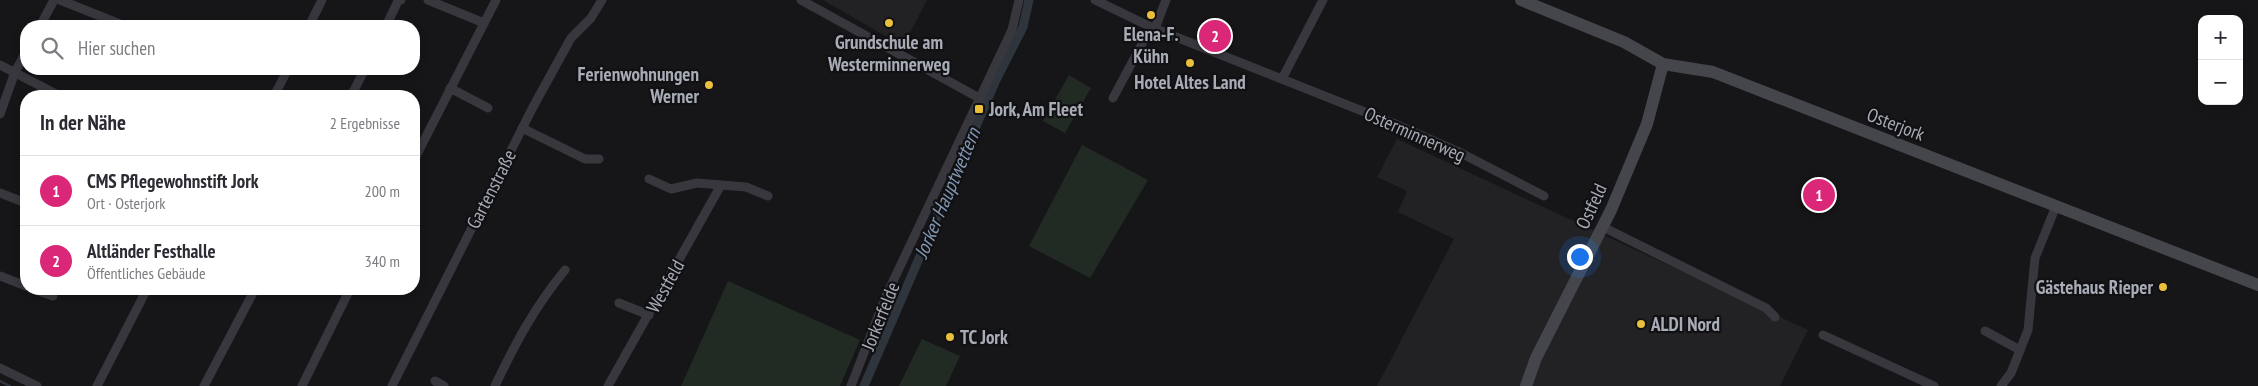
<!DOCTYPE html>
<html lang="de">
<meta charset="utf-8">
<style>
body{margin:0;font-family:"PT Sans Narrow",sans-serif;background:#f2f2f3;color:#2b2b33}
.controls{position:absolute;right:15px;top:15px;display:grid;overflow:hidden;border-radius:10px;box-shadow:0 2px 8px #0003}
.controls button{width:45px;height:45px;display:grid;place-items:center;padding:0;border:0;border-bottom:1px solid #e1e1e2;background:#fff;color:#2b2b33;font:25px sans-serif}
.you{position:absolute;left:1579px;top:256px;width:18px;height:18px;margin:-12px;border:4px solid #fff;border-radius:50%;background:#1a73e8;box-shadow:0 0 0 8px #1a73e833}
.badge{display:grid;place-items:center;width:32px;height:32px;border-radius:50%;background:#db2777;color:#fff;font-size:16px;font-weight:700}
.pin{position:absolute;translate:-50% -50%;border:2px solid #fff;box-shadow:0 1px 5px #0006}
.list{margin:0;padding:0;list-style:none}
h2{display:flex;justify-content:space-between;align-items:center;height:65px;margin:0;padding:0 20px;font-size:21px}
h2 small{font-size:16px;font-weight:400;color:#7c7c81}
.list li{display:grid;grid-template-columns:32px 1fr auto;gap:15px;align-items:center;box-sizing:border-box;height:70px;padding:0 20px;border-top:1px solid #e1e1e2}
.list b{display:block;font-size:19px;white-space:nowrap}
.list p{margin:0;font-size:16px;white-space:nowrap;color:#7c7c81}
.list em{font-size:16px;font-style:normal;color:#7c7c81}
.icon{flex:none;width:28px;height:28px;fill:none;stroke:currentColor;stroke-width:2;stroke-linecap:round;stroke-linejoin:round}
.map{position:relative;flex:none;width:2258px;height:386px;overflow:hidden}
.search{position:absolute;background:#fff;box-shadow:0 2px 8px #0003;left:20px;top:20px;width:400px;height:55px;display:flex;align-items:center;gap:12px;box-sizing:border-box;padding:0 18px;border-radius:20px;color:#7c7c81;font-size:19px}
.panel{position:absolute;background:#fff;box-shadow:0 2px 8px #0003;left:20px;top:90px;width:400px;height:205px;border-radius:20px}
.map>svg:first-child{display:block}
</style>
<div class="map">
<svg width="2258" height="386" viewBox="0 0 2258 386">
<rect width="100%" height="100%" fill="#161618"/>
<g fill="#222225">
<path d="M823 0H927L903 46Z"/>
<path d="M1397 139 1808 330 1780 386H1377L1454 239 1398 212 1407 191 1377 177Z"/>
</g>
<g fill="#222a24">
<path d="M1069 75 1091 88 1065 133 1043 121Z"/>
<path d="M1082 145 1148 180 1090 278 1029 246Z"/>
<path d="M728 281 860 340 840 386H681Z"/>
<path d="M922 339 960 356 946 386H899Z"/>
</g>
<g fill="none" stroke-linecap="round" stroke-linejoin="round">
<path stroke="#2f353d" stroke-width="2.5" d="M0 381 10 386"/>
<path stroke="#2f353d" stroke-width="9" d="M864 386 996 80 1023 27 1029 0"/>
<g stroke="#37373d" stroke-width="9">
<path d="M60 0 125 26"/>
<path d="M428 0 484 23"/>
<path d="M801 0 981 99"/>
<path d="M1095 0 1151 27 1400 126 1457 151 1544 196"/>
<path d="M40 26 54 0"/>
<path d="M309 26 322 0"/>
<path d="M386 26 398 1 401 0"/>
<path d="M1155 28 1166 0"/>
<path d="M0 65 60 96"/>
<path d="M1282 79 1323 0"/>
<path d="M450 88 488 108"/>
<path d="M274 96 288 69"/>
<path d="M351 96 365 69"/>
<path d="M1113 98 1151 27"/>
<path d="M0 114 15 72 26 52"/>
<path d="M522 128 585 159H599"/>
<path d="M414 160 496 0"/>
<path d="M649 179 671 189 697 183 746 187 768 196"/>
<path d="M0 193 26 203"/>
<path d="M1603 227 1766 308 1775 317"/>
<path d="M0 276 26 286"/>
<path d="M33 289 53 296"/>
<path d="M619 303 649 315"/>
<path d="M1985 331 2020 350"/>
<path d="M1823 335 1934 386"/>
<path d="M0 368 37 386"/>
<path d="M435 381 444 386"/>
<path d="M97 386 147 289"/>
<path d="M204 386 255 289"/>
<path d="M302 386 350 289"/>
<path d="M392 386 533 107 571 38 591 18 602 0"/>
<path d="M495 386C516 342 534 308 565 270"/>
<path d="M608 386 721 185"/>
<path d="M851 386 886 296 1012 30 1019 0"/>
<path d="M2001 386 2011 373 2028 330 2035 258 2056 206"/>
</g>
<g stroke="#45464c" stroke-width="12">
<path d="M1521 0 1624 42 1663 64 1713 72 2258 285"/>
<path d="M1526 386 1536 358 1611 210 1647 124 1663 64"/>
</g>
</g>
<g fill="#eabf3c" stroke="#111113" stroke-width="2">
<circle cx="1151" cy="15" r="5"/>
<circle cx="889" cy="23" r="5"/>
<circle cx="1190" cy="63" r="5"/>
<circle cx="709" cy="85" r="5"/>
<rect x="974" y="104" width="10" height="10" rx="2.5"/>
<circle cx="2163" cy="287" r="5"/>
<circle cx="1641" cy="324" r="5"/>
<circle cx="950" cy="337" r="5"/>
</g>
<g text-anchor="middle" stroke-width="4.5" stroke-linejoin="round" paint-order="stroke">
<g font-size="19" font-weight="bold" fill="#a8acb7" stroke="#111113">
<text x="1151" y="41">Elena-F.<tspan x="1151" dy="22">Kühn</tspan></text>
<text x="889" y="49">Grundschule am<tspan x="889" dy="22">Westerminnerweg</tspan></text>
<text x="699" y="81" text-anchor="end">Ferienwohnungen<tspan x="699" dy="22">Werner</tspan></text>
<text x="1190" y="89">Hotel Altes Land</text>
<text x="989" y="116" text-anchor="start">Jork, Am Fleet</text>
<text x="2153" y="294" text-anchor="end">Gästehaus Rieper</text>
<text x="1651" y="331" text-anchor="start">ALDI Nord</text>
<text x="960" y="344" text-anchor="start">TC Jork</text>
</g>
<g font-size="19" fill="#a8acb7" stroke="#111113">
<text transform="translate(1896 124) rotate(21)" y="7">Osterjork</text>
<text transform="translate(1415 134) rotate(24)" y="7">Osterminnerweg</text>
<text transform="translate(491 189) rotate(-63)" y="7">Gartenstraße</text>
<text transform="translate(1591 206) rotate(-65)" y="7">Ostfeld</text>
<text transform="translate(665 286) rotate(-61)" y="7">Westfeld</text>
<text transform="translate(880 316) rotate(-68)" y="7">Jorkerfelde</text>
</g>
<g font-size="20" font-style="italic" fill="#8196b1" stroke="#111113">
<text transform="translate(947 193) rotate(-67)" y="7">Jorker Hauptwettern</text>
</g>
</g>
</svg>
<div class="controls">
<button>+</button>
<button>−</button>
</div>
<div class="you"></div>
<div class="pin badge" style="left:1819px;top:195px">1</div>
<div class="pin badge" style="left:1215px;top:36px">2</div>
<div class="search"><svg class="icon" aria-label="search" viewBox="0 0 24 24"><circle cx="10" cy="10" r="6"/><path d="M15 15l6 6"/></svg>Hier suchen</div>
<section class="panel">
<h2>In der Nähe<small>2 Ergebnisse</small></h2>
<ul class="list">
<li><span class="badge">1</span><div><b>CMS Pflegewohnstift Jork</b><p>Ort · Osterjork</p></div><em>200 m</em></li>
<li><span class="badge">2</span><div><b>Altländer Festhalle</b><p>Öffentliches Gebäude</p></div><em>340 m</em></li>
</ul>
</section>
</div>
